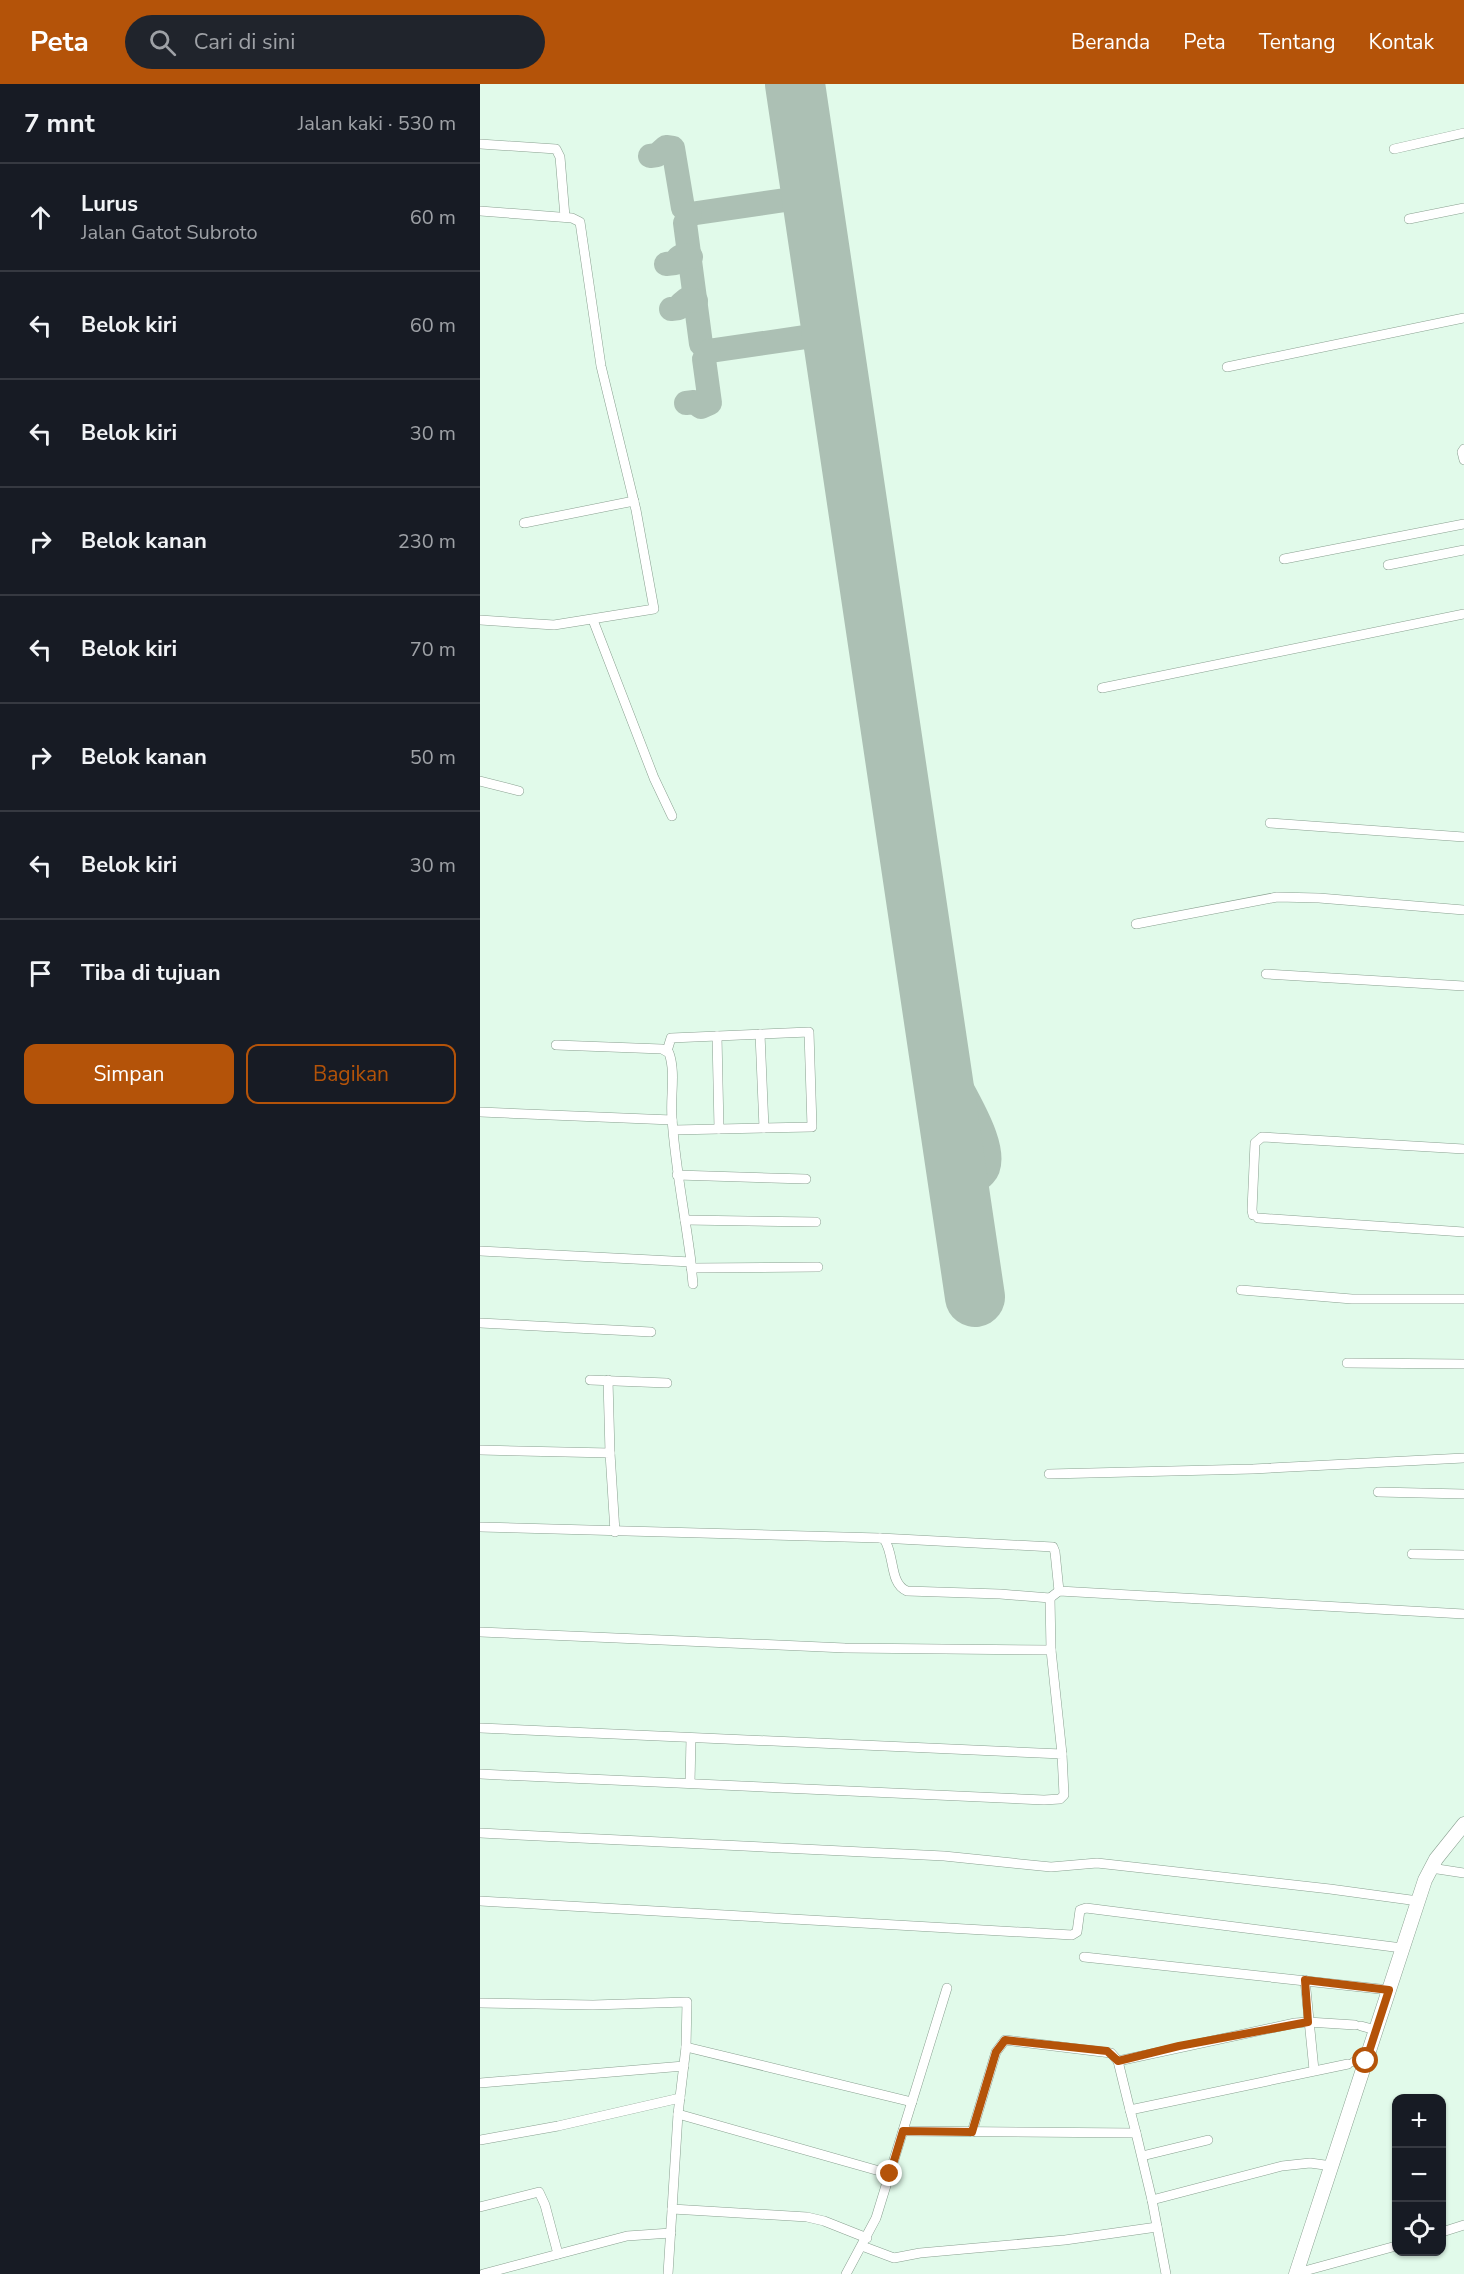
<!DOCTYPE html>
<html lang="id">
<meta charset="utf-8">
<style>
body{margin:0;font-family:"Nunito Sans",sans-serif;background:#20242c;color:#f1f3f6}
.controls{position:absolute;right:18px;bottom:18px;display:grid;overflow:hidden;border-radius:12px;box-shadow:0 2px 4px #0004}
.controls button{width:54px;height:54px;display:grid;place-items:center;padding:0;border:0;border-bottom:2px solid #363941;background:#171b24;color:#f1f3f6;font:30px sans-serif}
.stop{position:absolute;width:18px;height:18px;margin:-14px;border:4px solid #b45309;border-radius:50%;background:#fff}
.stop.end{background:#b45309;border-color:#fff;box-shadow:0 2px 6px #0008}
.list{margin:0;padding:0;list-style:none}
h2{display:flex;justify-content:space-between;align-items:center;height:78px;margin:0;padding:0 24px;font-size:26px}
h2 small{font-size:20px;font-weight:400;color:#9ea1a6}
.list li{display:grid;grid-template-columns:39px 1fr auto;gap:18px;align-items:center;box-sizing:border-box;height:108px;padding:0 24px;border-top:2px solid #363941}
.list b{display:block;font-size:22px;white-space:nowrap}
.list p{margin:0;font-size:20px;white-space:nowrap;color:#9ea1a6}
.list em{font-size:20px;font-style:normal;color:#9ea1a6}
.actions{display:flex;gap:12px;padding:18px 24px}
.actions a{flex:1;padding:14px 0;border:2px solid #b45309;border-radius:12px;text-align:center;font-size:21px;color:#b45309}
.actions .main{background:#b45309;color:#fff}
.icon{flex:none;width:33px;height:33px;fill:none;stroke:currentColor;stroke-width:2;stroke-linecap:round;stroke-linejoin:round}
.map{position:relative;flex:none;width:984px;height:2190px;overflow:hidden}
header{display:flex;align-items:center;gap:36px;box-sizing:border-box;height:84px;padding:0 30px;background:#b45309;color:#fff}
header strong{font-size:28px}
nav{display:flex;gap:33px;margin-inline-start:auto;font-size:21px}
.search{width:420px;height:54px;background:#20242c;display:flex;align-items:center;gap:15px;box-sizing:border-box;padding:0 21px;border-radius:33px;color:#9ea1a6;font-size:22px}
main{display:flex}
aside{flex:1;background:#171b24}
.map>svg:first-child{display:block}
</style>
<header>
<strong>Peta</strong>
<div class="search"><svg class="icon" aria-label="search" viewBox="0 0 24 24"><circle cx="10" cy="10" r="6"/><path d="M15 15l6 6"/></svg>Cari di sini</div>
<nav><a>Beranda</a><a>Peta</a><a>Tentang</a><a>Kontak</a></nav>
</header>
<main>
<aside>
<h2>7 mnt<small>Jalan kaki · 530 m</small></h2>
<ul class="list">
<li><svg class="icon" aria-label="ahead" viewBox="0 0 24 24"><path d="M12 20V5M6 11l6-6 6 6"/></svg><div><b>Lurus</b><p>Jalan Gatot Subroto</p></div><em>60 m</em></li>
<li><svg class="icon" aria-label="left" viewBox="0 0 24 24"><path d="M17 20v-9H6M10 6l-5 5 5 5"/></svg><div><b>Belok kiri</b></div><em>60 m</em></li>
<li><svg class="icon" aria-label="left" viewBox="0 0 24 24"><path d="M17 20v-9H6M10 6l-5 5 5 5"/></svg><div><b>Belok kiri</b></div><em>30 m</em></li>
<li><svg class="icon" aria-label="right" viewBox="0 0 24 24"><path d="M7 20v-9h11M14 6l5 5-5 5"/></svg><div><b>Belok kanan</b></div><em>230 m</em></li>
<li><svg class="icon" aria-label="left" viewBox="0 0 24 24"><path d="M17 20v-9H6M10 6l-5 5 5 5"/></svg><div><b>Belok kiri</b></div><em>70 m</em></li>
<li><svg class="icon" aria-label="right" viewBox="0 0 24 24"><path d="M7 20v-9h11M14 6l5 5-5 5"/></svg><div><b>Belok kanan</b></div><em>50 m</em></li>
<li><svg class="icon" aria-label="left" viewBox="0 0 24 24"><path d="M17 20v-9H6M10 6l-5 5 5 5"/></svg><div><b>Belok kiri</b></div><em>30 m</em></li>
<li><svg class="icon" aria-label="arrive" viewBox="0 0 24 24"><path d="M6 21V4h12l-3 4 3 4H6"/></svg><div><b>Tiba di tujuan</b></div></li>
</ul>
<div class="actions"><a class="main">Simpan</a><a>Bagikan</a></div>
</aside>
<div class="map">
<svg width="984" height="2190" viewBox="0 0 984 2190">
<rect width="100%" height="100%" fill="#e1faea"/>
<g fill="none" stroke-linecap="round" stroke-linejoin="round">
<g stroke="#acc0b4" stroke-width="24">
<path d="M170 72 177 71 186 63 193 64 203 124 210 130 319 114 325 109 330 101"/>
<path d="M210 130 205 139 221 260 229 267 339 251 351 240"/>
<path d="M186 180 195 179C198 172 204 169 211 173"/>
<path d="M191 225 199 224 201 220 207 215 216 217"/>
<path d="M206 319 214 318 221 323 230 319 224 275 229 267"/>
<path d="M455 946C461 960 467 975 474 989 484 1010 524 1070 504 1091 498 1098 486 1098 478 1100"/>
</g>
<path stroke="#acc0b4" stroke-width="60" d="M315 0 495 1213"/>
<g stroke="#89a090" stroke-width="10">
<g id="street">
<path d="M0 60 76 65 80 73 85 133"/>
<path d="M914 65 984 49"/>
<path d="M0 127 92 134 100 138 121 282 156 426 174 525 74 541 0 536"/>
<path d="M929 135 984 124"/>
<path d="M747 283 984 234"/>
<path d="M984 365 982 368 984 376"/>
<path d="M44 439 154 417"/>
<path d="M804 475 984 440"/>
<path d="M908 481 984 466"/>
<path d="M113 536 174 694 192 732"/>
<path d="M622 604 984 530"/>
<path d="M0 697 39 707"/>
<path d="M790 739 984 753"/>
<path d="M656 840 797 813 839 814 984 826"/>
<path d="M786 890 984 902"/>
<path d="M280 950 284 1044"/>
<path d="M237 952 239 1045"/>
<path d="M187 967 191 954 329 948 332 1043 194 1046"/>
<path d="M0 1028 192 1036"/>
<path d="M197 1091 326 1095"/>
<path d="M773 1131 772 1126 775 1059 782 1053 984 1065"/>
<path d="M778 1134 984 1148"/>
<path d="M205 1136 336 1138"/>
<path d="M0 1167 211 1178C205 1130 195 1082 192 1034 190 1013 196 989 189 969L182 965 76 961"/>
<path d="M211 1180 213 1200"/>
<path d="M211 1184 338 1183"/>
<path d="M761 1206 872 1215H984"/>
<path d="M0 1239 171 1248"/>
<path d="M867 1279 984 1280"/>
<path d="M110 1296 187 1299"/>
<path d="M128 1296 130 1369"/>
<path d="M0 1366 130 1369 135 1448"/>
<path d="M569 1390 773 1385 984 1374"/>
<path d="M898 1408 984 1410"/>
<path d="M0 1443 400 1454 573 1463 575 1468 579 1507"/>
<path d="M400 1454 404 1455C415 1470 409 1500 427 1507L520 1510 570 1514 579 1507 984 1530"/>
<path d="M932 1470 984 1471"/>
<path d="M570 1514 571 1566 582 1670"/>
<path d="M0 1548 365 1564 571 1566"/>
<path d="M0 1644 582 1670 584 1711 580 1715 564 1716 0 1690"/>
<path d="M210 1699 211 1654"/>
<path d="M0 1749 464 1772 571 1783 617 1779 850 1805 938 1817"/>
<path d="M951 1784 984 1789"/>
<path d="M0 1817 592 1851 597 1848 600 1826 606 1824 922 1864"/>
<path d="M604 1873 909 1906"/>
<path d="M825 1896 834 1986"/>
<path d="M0 1919 113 1921 207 1918 206 1963 198 2030 410 2090"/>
<path d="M881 1942 896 1946"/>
<path d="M206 1963 432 2018"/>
<path d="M638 1977 815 1939 828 1938 875 1941"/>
<path d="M874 1978 886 1977"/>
<path d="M0 1999 204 1982"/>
<path d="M650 2026 656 2049"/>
<path d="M423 2047 656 2049 672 2116 686 2190"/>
<path d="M492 2048 516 1968 525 1956 631 1969 638 1977 650 2026 868 1980"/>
<path d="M0 2056 78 2042 200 2014"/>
<path d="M662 2072 728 2056"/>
<path d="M672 2116 802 2082 830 2079 852 2082"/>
<path d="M0 2123 59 2108 65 2121 78 2170"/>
<path d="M192 2125 327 2133 344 2137 387 2154"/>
<path d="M962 2148 984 2141"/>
<path d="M382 2162 414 2174 440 2169 585 2156 677 2143"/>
<path d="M817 2189 916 2162"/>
<path d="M3 2190 147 2152 191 2149"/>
<path d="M188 2190 198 2030"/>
<path d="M366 2190 396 2134 467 1904"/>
</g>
</g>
<g stroke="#89a090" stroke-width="15">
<path id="secondary" d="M816 2190 945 1796 956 1775 984 1740"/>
</g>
<use href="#street" stroke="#fff" stroke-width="9"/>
<use href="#secondary" stroke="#fff" stroke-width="14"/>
</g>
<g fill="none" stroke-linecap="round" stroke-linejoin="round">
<path stroke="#b45309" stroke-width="8" d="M410 2090 423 2047 492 2048 516 1968 525 1956 627 1967 638 1977 699 1962 828 1938 825 1896 909 1906 886 1977"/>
</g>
</svg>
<div class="controls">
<button>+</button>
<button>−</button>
<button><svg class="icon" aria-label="locate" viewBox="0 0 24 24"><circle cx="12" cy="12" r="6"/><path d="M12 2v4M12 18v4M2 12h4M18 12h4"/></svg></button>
</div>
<div class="stop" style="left:886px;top:1977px"></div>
<div class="stop end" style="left:410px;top:2090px"></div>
</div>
</main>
